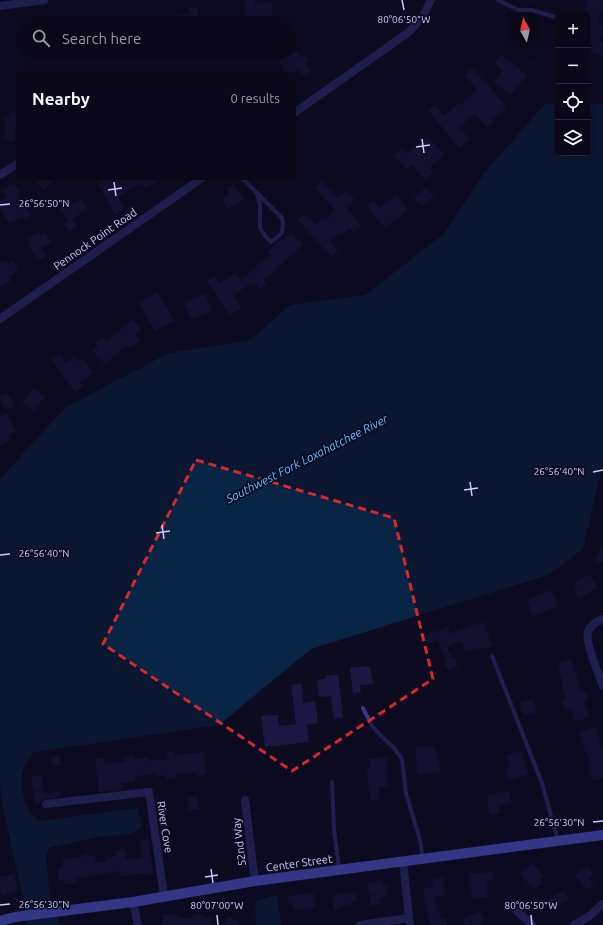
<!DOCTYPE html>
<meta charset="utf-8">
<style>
body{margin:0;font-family:Ubuntu,sans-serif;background:#131121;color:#f1f3f6}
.controls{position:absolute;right:12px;top:12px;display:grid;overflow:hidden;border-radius:6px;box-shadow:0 2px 10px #0003}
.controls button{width:36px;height:36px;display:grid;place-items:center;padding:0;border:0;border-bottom:1px solid #2a2937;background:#0a0818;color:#f1f3f6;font:20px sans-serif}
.compass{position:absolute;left:507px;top:12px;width:36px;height:36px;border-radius:50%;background:#0a0818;box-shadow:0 2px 10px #0003;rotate:352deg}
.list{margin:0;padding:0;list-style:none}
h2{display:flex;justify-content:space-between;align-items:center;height:52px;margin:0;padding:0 16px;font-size:17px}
h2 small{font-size:13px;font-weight:400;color:#999aa2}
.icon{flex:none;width:22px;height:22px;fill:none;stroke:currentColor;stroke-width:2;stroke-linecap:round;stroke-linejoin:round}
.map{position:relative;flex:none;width:603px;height:925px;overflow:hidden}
.search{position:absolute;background:#0a0818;box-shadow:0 2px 10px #0003;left:16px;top:16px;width:280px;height:44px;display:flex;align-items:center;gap:10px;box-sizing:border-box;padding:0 14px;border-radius:22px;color:#999aa2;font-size:15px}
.panel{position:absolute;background:#0a0818;box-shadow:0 2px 10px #0003;left:16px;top:72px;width:280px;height:108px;border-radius:6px}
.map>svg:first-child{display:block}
</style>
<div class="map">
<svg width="603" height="925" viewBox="0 0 603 925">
<rect width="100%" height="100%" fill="#0d0b20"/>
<g fill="#092546">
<path d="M545 104H558V153H588V104H603V462L583 549 548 575 311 649 219 725 34 752C30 758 23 766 22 774 20 790 25 813 40 821L138 808 142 827 129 834 97 837 49 848 46 856 50 900 61 925H27L25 905 2 805 0 782V479L66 407 169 353 251 340 290 305 365 295 444 234 485 172Z"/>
<path d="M277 895 281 925H256L255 901Z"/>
</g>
<g fill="#1b1642">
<path d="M244 0H255V4L271 2 274 23H247Z"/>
<path d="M587 0H603V6L598 24 603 26 600 42 603 43V56L588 51 589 40 588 39V15H583Z"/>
<path d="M197 7 199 23H174V15L189 14V8Z"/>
<path d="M297 51 301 58 305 55 309 61 306 63 310 71 302 76 299 70 292 74H286L279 61Z"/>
<path d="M48 53H56L57 59 49 60Z"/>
<path d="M501 55 527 75 511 95 494 82 503 71 494 63Z"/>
<path d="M472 68 507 107 492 119 494 121 487 127 475 114 459 127 470 139 459 148 428 110 435 104 444 116 459 103 460 105 477 90 465 75Z"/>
<path d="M10 113H18V127H15V141H5V117H10Z"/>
<path d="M427 136 444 155 429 168 433 173 425 180 413 165 407 170 394 155 402 148 407 154Z"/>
<path d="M35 178H60L43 190Z"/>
<path d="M95 178H163L145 188 142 183 118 197 125 208 115 214Z"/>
<path d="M322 181 337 198 346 190 355 200 346 208 361 226 353 233 350 228 342 234H339L330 242 338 251 331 257 298 220 305 214 315 225 324 218 326 220 335 210 315 187Z"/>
<path d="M14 183 20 192 17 194 31 215 24 219 22 216 10 224 0 209V202L7 197 2 190Z"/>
<path d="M234 184 244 199 228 209 222 199 230 194 227 188Z"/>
<path d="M426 187 434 196 422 206 414 198Z"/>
<path d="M396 195 408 210 385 228 367 206 374 200 380 208Z"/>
<path d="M81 199 87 209 72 219 77 226 69 232 64 224 68 221 59 208 69 201 71 205Z"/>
<path d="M38 232 41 235 45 233 51 242 41 248 46 256 38 261 28 245 31 243 28 239Z"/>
<path d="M291 232 303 245 276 268 277 270 264 279 267 284 260 289 257 284 254 285 252 283 233 295 241 308 230 315 207 281 215 276 220 283 235 273 240 280 257 268 256 266 272 255 268 251Z"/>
<path d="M6 260 8 263 13 261 18 271 8 276 11 281 0 286V263Z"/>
<path d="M157 292 174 321 155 331 139 303Z"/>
<path d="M205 294 212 311 191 319 185 303 190 301 189 299Z"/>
<path d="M133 319 141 329 136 334 140 340 130 348 127 345 105 364 93 351 98 346 96 343 102 337 107 341Z"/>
<path d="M60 354 66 363 74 357 78 362 83 359 93 373 80 382 83 387 75 392 52 360Z"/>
<path d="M34 388 45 397 33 411 22 402Z"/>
<path d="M6 394H9L14 407 5 410 0 397Z"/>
<path d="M7 413 16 432 8 435 11 440 0 445V416Z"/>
<path d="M603 544V564L595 560Z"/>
<path d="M590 574 598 588 579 598 573 588 577 586 575 582Z"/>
<path d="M551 590 558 606 533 616 527 600Z"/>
<path d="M484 622 492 646 476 651V648L465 652 461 641 447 646 452 659 455 657 458 666 447 670 444 662 446 661 438 640 427 643 424 636 448 627 450 633Z"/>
<path d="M571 659 582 692 585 691 588 700 584 702 590 717 575 722 570 708 565 710 561 700 566 698 561 684 563 683 557 663Z"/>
<path d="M370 666 373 684 360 685 361 692 353 693 350 668Z"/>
<path d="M338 674 343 717 334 719 331 696 319 697 317 680 326 678V676Z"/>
<path d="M301 683 303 703 315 701 318 723 307 725 309 742 265 747 261 716 278 715 279 726 296 724 291 685Z"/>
<path d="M532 699 536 712 523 715 520 702Z"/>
<path d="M595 727 603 750V778L592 781 588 766 591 765 587 752 586 753 579 732Z"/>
<path d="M434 745 441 772 418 775 415 748Z"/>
<path d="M174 751V755L204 752 206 774 197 776 196 772 177 774V778L166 779V775L155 777V774L135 776V781L121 783 122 790 99 792 95 759 104 758 105 764 125 761 124 756 134 755V759L148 758V761L167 759 166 752Z"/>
<path d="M521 751 528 774 509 780 505 769 510 768 506 756Z"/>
<path d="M59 755 61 765 52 766 51 757Z"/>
<path d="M386 757 388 768H386L388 786 378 787 380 799 371 800 366 768H370L369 759Z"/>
<path d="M41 775 43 793 59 792 60 797 45 799 42 800 41 803 35 804 31 776Z"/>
<path d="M509 791 511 803 498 805 500 813 490 815 487 795Z"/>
<path d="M197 796 199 809 189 810 187 797Z"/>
<path d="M148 839 153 874 145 875V873L120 876 119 871 76 878 77 883 64 884V879L59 880 58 868 63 867 62 859 82 857V855L88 854 89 856H94L95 863 107 861 106 857 116 856 115 850 124 849 126 860 142 858 140 840Z"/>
<path d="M533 863 544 877 540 880 542 883 534 890 520 874Z"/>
<path d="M587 866 594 875 589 878 594 885 587 890 575 875Z"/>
<path d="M492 872 493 880 486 881 488 897 472 899 469 874Z"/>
<path d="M13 874 18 891 1 896 0 877Z"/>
<path d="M443 878 445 895 435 896 437 913 440 912 441 918H446L447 925H430L423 888 433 887 432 880Z"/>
<path d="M382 880 383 886 386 885 388 896 379 898 380 904 371 906 367 883Z"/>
<path d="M563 891 569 899 551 910 546 901Z"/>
<path d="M355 892 357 902 349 903 350 905 340 906 341 909 334 910 333 895Z"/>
<path d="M314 893 315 908 294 910 293 903H289L288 896Z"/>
<path d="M480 911 484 919 480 921 482 925H466L463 919Z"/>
<path d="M163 914 180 916 179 918H193V915L203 914V918H211V925H162Z"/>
<path d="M229 916 241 925H222Z"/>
</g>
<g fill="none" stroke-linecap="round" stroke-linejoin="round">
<g stroke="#333782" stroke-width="4">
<path d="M498 0 518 10H532L558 18"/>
<path d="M242 178 282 218 283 225 282 233 271 242C255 228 261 224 260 206 260 202 258 198 257 193"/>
<path d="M492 656 542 783 558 841"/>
<path d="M363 708 372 726 381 736 393 747 402 759 406 793 420 840 423 859"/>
<path d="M332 782 334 828 339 870"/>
</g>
<g stroke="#333782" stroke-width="8">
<path d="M0 6 44 0"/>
<path d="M294 113 409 32 423 16 431 0"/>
<path d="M0 175 18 163"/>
<path d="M0 319 202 178"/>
<path d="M603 619C581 627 587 641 593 659 596 668 600 677 603 686"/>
<path d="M245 800 255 881"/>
<path d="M46 804 149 792 164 896"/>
<path d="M403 862 410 925"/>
<path d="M133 902 138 925"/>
<path d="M511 905 532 925"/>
<path d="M360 925 409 918"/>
<path d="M574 925 588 917 603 904"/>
</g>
<path stroke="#616bff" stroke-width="10" d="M0 921 15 917 133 902 255 881 603 835"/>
</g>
<path d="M0 0H603V925H0ZM196 460 394 518 433 679 292 771 103 644Z" fill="#0d0b20" fill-opacity=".55" fill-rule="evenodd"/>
<path fill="none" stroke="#d62828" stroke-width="3" stroke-dasharray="8 5" stroke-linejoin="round" d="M196 460 394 518 433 679 292 771 103 644Z"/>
<path fill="none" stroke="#cbcaff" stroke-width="1.5" d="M402 0 404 10M422 139 424 153M416 147 430 145M114 182 116 196M108 190 122 188M0 205 10 204M593 472 603 470M470 482 472 496M464 490 478 488M162 525 164 539M156 533 170 531M0 555 10 554M593 822 603 821M211 869 213 883M205 877 218 875M0 905 10 904M217 915 218 925M531 915 532 925"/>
<g text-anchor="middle" stroke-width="3.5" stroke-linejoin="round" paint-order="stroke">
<g font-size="11" fill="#cbcaff" stroke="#0d0b20">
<text transform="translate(95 239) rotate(-35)" y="4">Pennock Point Road</text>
<text transform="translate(165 827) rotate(81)" y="4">River Cove</text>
<text transform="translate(239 842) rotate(-97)" y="4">52nd Way</text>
<text transform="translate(299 863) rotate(-8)" y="4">Center Street</text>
</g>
<g font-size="12" font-style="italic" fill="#58c0ff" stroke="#0d0b20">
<text transform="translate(307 459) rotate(-27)" y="4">Southwest Fork Loxahatchee River</text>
</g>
</g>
<g font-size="10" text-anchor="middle" fill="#cbcaff" stroke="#0d0b20" stroke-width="3.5" stroke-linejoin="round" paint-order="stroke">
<text x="404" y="23">80°06'50"W</text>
<text x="44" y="207">26°56'50"N</text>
<text x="559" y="475">26°56'40"N</text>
<text x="44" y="557">26°56'40"N</text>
<text x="559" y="826">26°56'30"N</text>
<text x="44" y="908">26°56'30"N</text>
<text x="217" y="909">80°07'00"W</text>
<text x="531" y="909">80°06'50"W</text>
</g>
</svg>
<div class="controls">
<button>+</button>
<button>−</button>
<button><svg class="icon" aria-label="locate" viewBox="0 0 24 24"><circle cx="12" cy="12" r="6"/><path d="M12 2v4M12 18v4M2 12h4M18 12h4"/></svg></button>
<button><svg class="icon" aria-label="layers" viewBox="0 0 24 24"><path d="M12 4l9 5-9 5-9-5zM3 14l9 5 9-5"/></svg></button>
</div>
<svg class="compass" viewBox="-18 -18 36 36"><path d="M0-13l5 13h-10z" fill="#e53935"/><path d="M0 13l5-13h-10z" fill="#999aa2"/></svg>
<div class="search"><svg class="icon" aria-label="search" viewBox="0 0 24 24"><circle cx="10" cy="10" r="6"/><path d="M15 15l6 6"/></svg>Search here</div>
<section class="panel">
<h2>Nearby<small>0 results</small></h2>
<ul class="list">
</ul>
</section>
</div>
